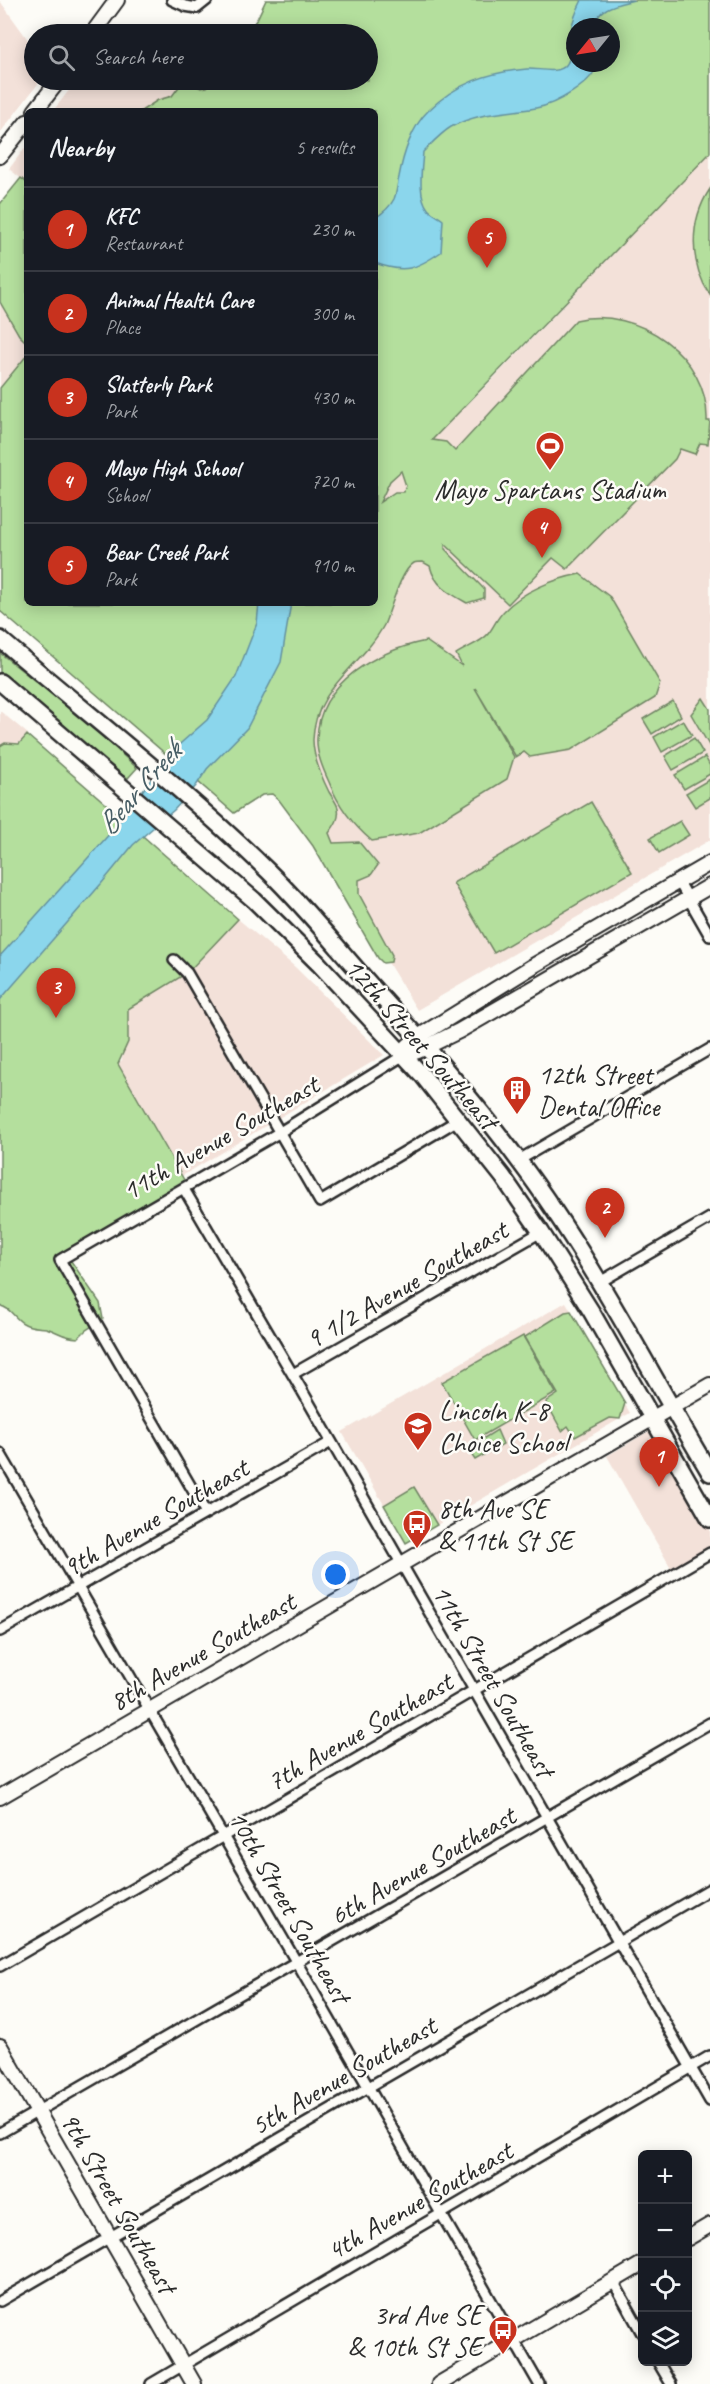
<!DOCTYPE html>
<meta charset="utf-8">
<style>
body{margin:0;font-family:Caveat,sans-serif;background:#20242c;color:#f1f3f6}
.controls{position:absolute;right:18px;bottom:18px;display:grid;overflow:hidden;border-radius:9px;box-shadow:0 3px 15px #0003}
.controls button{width:54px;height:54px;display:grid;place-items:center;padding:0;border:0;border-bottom:2px solid #363941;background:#171b24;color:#f1f3f6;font:30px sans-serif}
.compass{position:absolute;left:566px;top:18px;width:54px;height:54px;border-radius:50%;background:#171b24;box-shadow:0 3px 15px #0003;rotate:240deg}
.you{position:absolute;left:336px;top:1575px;width:21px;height:21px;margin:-15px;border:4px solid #fff;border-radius:50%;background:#1a73e8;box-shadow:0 0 0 9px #1a73e833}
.badge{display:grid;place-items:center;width:39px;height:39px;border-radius:50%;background:#c8321e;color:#fff;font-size:20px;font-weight:700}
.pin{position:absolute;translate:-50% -50px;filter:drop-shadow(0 2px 3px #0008)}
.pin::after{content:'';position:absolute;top:32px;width:21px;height:18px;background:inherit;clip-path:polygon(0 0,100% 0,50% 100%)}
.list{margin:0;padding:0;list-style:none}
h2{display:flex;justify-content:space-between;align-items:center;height:78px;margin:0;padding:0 24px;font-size:26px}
h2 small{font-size:20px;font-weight:400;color:#9ea1a6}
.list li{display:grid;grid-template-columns:39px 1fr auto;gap:18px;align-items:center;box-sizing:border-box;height:84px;padding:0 24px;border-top:2px solid #363941}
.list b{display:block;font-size:22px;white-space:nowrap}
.list p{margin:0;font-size:20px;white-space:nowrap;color:#9ea1a6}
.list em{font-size:20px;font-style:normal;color:#9ea1a6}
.icon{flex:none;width:33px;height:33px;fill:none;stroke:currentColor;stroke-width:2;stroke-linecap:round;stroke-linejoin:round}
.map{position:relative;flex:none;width:710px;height:2384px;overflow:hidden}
.search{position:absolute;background:#171b24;box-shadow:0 3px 15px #0003;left:24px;top:24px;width:354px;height:66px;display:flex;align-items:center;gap:15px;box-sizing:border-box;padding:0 21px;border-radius:33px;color:#9ea1a6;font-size:22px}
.panel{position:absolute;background:#171b24;box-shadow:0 3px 15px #0003;left:24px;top:108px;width:354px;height:498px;border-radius:9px}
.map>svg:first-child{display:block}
</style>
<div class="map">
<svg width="710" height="2384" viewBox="0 0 710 2384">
<rect width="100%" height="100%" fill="#fdfcf7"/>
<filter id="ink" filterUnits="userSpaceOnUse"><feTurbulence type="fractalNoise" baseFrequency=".0167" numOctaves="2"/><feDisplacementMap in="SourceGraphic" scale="12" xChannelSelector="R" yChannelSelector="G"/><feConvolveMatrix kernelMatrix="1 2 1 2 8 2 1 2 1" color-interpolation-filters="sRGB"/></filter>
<g filter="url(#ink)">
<g fill="#f3e1d9">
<path d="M0 1 34 48V80H41L0 133Z"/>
<path d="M77 80H184L160 111H53Z"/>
<path d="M27 145V183L9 169Z"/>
<path d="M710 153V840L417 1010 260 753 375 603V512L390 481 489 383Z"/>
<path d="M0 296 27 343V355L0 388Z"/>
<path d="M0 711 28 734 0 766Z"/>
<path d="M238 919 295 967 384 1055 182 1176 118 1064 122 1060 128 1008 187 973Z"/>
<path d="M566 1302 630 1413 406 1543 342 1432Z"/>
<path d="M653 1429 710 1528V1546L671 1568 607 1456Z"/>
</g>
<g fill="#b4df9d" stroke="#708564" stroke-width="1.5" fill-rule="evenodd">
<path d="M266 0H710V153L432 440 446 442 455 451 576 320C638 306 709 356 707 421H710L708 444 700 443 695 454 680 449 675 459 567 569 553 558 508 604 445 544V549L484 589V598L467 603C449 593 435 586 430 566L423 562C420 562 416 562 414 563 400 571 391 610 384 625 362 666 314 688 313 740 313 757 321 776 329 792 332 797 337 803 338 808 340 818 335 825 329 833L333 843 359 842 378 865 371 875 359 880V894L392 955 391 962 383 963 378 958 313 846 279 800 272 794 262 795 234 813 0 611V388L27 355V603H375V111H141L158 100 172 96 184 80 201 88 207 87 213 80H368V34H246L257 19ZM575 27H611V63H575ZM401 471 406 486 403 492H395L380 502 390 481Z"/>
<path d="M21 178 27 183V343L19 335 0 302V204Z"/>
<path d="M710 189V295C689 263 689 221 710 189Z"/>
<path d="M580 574 610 597 660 683 655 698 571 750 530 757 524 752 516 757 475 688 514 757 507 779 419 833 372 841C353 825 338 805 329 782 323 769 316 753 317 738 319 681 378 651 426 641L462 666 456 654C465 648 482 642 488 634 494 627 496 619 504 611 523 591 554 579 580 574Z"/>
<path d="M0 653 89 724 137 768 128 778 120 774 0 672Z"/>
<path d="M703 698 710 709V747L691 714Z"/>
<path d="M673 701 681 716 652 734 643 719Z"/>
<path d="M683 720 692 735 662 752 654 737Z"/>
<path d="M27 735 238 919 187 973 128 1009V1042L118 1064 188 1187 74 1251 71 1261 100 1303 103 1319 86 1330 78 1338C61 1337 60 1332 46 1328 37 1327 31 1328 23 1323 14 1318 10 1307 0 1306V746L5 743 19 744Z"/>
<path d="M694 738 703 753 673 770 665 756Z"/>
<path d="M705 757 710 766V774L684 789 675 775Z"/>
<path d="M710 779V798L695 807 686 793Z"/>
<path d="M591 802 632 872 494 953 453 883Z"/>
<path d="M680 821 689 835 659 853 650 838Z"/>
<path d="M571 1311 625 1403 620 1419 610 1418 575 1437 568 1426 562 1431 546 1402 558 1394 525 1337 565 1312Z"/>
<path d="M523 1336 556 1393 475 1440 442 1382Z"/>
<path d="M497 1430 503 1444 475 1460 469 1451 472 1448 471 1446Z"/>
<path d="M414 1487 437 1525 406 1543 384 1505Z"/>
</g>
<g fill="#8bd6ec" stroke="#65929f" stroke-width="1.5">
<path d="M582 0H634C615 5 600 6 593 27H575V63H597C595 83 554 105 536 108 507 113 478 112 451 127 441 133 431 144 423 152 422 168 417 195 428 209 431 213 438 216 443 220L441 252C416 269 405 274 375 263V218C383 213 390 207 394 199 397 192 397 184 399 177 403 155 412 126 428 111 456 83 489 72 527 69 538 68 558 75 566 65 573 57 569 40 571 30 573 19 577 10 582 0Z"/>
<path d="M259 603H291L281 662 247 728 207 769 196 786 174 810 133 845 101 884 0 1000V956L113 830 173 750 207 720 236 677 257 623Z"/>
</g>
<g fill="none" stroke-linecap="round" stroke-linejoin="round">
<g stroke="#2b2b2b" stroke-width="14">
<g id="street">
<path d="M172 0 185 6 197 8 207 0"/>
<path d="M679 882 710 936"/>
<path d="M174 960 187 973 320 1202 458 1120"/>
<path d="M519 1160 710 1049"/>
<path d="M184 1189 300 1387 710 2101"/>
<path d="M600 1282 710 1218"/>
<path d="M293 1374 541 1232"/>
<path d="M0 1453 297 1963 539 2384"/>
<path d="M206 1513 60 1260 280 1132 404 1055"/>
<path d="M0 1631 331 1442"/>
<path d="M0 1966 710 1553"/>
<path d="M0 2133 710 1723"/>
<path d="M613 2281 642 2333"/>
<path d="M0 2301 710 1889"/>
<path d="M658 2362 671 2384"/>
<path d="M151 2384 710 2056"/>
</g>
</g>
<g stroke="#2b2b2b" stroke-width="18">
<g id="secondary">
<path d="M92 34 117 0"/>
<path d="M35 111 59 80"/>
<path d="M0 156 27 122"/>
<path d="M404 1055 408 1046 418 1037 533 966 710 863"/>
<path d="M404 1055 418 1051 459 1031 710 886"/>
<path d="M0 1797 710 1385"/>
<path d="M0 2046 194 2384"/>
<path d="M688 2238 710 2225"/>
<path d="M439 2384 642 2264"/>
</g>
</g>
<g stroke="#2b2b2b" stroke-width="20">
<g id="primary">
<path d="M0 639C90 716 184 789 268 871 307 909 340 951 376 991 425 1045 475 1101 519 1161 592 1258 647 1368 710 1473"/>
<path d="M0 682 254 900 319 964 423 1076 503 1177 541 1232 591 1311 710 1519"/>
</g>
</g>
<use href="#street" stroke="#fdfcf7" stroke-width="9"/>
<use href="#secondary" stroke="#fdfcf7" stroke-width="14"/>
<use href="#primary" stroke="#fdfcf7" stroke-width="15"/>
</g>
</g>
<defs>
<g id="stadium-pin" transform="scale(1.5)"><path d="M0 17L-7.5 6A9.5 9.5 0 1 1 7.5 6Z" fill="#c8321e" stroke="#fdfcf7"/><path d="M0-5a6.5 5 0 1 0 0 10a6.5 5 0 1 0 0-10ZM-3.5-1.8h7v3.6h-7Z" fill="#fff"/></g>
<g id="building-pin" transform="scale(1.5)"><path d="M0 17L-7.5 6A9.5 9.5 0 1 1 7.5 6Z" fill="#c8321e" stroke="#fdfcf7"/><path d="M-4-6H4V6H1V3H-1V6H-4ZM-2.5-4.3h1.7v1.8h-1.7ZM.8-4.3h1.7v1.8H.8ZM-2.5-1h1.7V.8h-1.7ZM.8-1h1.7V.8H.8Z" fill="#fff"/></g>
<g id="school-pin" transform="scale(1.5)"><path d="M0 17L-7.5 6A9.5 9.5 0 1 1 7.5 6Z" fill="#c8321e" stroke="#fdfcf7"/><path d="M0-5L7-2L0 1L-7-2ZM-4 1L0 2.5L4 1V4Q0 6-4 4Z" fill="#fff"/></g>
<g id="bus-pin" transform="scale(1.5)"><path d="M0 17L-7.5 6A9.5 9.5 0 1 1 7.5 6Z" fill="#c8321e" stroke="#fdfcf7"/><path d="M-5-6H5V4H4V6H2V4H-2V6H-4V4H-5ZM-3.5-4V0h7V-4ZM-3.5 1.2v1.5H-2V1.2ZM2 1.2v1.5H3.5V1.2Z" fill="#fff"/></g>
</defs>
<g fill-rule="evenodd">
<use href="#stadium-pin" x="550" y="446"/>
<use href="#building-pin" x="517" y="1090"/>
<use href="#school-pin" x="418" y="1426"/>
<use href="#bus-pin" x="417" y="1524"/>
<use href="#bus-pin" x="503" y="2330"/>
</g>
<g text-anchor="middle" stroke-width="5" stroke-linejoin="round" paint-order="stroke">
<g font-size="28" fill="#2b2b2b" stroke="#fdfcf7" text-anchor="start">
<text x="550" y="499" text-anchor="middle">Mayo Spartans Stadium</text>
<text x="538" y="1084">12th Street<tspan x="538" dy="32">Dental Office</tspan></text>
<text x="439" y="1420">Lincoln K-8<tspan x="439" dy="32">Choice School</tspan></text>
<text x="438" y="1518">8th Ave SE<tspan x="438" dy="32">&amp; 11th St SE</tspan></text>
<text x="482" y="2324" text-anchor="end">3rd Ave SE<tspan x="482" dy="32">&amp; 10th St SE</tspan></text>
</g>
<g font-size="28" fill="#2b2b2b" stroke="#fdfcf7">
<text transform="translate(422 1043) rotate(49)" y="10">12th Street Southeast</text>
<text transform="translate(220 1137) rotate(-30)" y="10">11th Avenue Southeast</text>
<text transform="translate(406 1284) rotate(-30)" y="10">9 1/2 Avenue Southeast</text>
<text transform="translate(155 1517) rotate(-30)" y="10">9th Avenue Southeast</text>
<text transform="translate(202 1651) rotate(-30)" y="10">8th Avenue Southeast</text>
<text transform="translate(494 1680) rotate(60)" y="10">11th Street Southeast</text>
<text transform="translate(359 1731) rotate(-30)" y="10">7th Avenue Southeast</text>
<text transform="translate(422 1865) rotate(-30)" y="10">6th Avenue Southeast</text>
<text transform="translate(290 1906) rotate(60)" y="10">10th Street Southeast</text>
<text transform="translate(343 2075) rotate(-30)" y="10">5th Avenue Southeast</text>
<text transform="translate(419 2200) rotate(-30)" y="10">4th Avenue Southeast</text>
<text transform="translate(119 2202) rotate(60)" y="10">9th Street Southeast</text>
</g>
<g font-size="30" font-style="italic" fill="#485e65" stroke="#fdfcf7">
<text transform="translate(139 788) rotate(-49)" y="10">Bear Creek</text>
</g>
</g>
</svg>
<div class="controls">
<button>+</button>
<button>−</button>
<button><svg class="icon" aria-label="locate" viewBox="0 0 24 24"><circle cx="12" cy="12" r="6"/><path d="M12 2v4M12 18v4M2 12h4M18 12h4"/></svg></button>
<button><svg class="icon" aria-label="layers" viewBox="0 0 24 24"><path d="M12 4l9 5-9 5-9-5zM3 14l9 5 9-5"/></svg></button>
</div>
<svg class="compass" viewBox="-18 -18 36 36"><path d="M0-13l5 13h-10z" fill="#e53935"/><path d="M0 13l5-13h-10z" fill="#9ea1a6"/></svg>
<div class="you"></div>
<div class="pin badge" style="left:659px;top:1487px">1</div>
<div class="pin badge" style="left:605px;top:1238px">2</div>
<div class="pin badge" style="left:56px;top:1018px">3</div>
<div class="pin badge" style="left:542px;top:558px">4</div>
<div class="pin badge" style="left:487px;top:268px">5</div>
<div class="search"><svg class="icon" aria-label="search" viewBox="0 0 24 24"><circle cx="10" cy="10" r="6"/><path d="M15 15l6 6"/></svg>Search here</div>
<section class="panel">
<h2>Nearby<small>5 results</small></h2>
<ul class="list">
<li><span class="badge">1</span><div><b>KFC</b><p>Restaurant</p></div><em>230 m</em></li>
<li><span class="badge">2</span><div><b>Animal Health Care</b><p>Place</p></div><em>300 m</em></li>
<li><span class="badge">3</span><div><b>Slatterly Park</b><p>Park</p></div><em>430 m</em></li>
<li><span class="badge">4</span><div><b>Mayo High School</b><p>School</p></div><em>720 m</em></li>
<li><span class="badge">5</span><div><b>Bear Creek Park</b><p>Park</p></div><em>910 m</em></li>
</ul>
</section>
</div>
